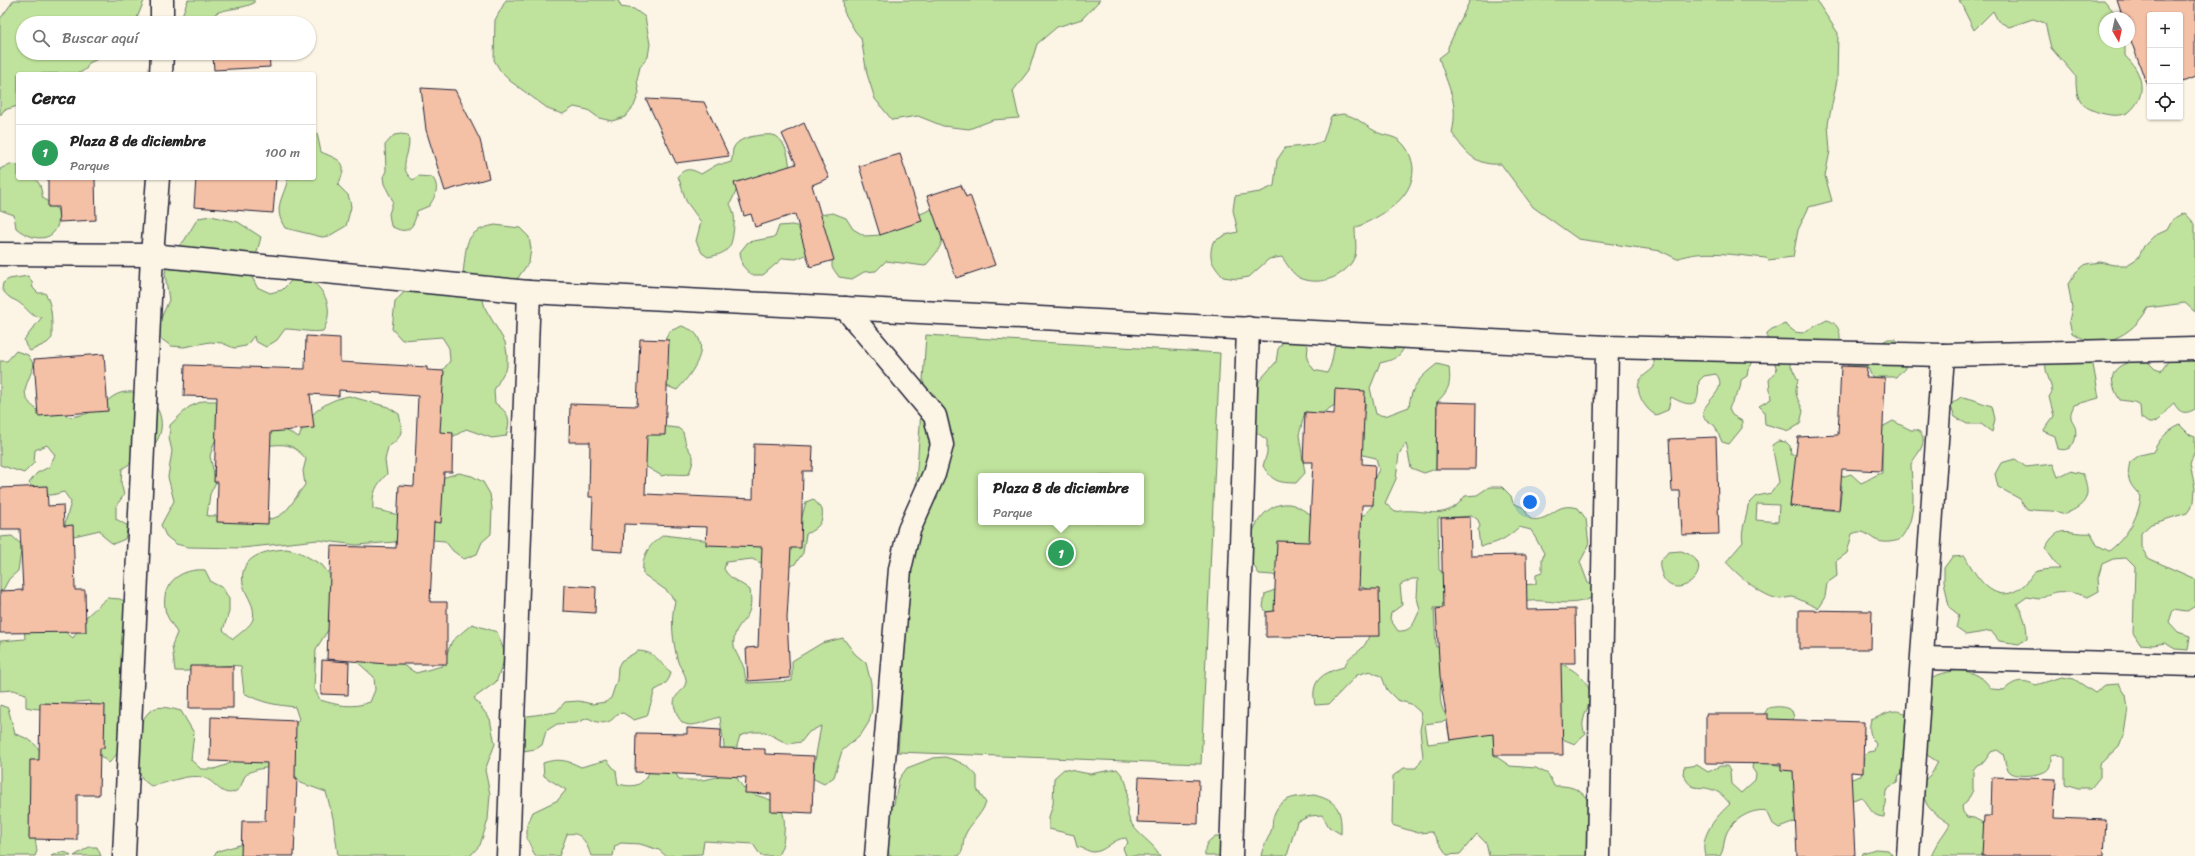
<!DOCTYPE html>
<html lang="es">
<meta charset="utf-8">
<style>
body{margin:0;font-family:Sriracha,sans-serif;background:#f6f6f6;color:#222}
.controls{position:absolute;right:12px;top:12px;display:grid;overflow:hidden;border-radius:4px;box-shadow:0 1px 3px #0004}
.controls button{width:36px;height:36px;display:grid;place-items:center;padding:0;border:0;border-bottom:1px solid #e0e0e0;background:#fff;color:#222;font:20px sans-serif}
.compass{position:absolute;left:2099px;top:12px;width:36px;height:36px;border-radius:50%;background:#fff;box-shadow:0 1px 3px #0004;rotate:171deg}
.you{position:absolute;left:1530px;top:502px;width:14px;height:14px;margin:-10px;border:3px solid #fff;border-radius:50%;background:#1a73e8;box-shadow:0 0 0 6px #1a73e833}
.badge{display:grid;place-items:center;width:26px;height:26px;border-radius:50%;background:#c8321e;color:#fff;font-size:13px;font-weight:700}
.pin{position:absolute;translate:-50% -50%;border:2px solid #fff;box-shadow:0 1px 4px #0006}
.popup{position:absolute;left:978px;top:473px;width:166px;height:52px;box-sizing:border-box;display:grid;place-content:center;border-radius:4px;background:#fff;filter:drop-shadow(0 1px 3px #0005);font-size:13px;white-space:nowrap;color:#767676}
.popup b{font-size:15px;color:#222}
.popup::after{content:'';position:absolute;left:50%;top:100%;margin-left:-8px;border:8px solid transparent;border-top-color:#fff}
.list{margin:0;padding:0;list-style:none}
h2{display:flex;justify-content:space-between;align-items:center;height:52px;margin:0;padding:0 16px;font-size:17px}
h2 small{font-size:13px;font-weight:400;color:#767676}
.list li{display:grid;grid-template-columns:26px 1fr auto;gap:12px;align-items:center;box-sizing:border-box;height:56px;padding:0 16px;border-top:1px solid #e0e0e0}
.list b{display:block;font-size:15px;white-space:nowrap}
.list p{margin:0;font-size:13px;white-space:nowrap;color:#767676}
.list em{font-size:13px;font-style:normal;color:#767676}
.icon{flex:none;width:22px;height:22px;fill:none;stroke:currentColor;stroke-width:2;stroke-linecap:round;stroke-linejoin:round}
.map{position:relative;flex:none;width:2195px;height:856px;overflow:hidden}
.search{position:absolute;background:#fff;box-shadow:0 1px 3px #0004;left:16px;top:16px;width:300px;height:44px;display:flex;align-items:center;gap:10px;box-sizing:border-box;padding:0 14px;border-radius:22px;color:#767676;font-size:15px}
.panel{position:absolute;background:#fff;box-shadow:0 1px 3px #0004;left:16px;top:72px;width:300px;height:108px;border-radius:4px}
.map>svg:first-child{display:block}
</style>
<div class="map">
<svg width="2195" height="856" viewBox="0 0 2195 856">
<rect width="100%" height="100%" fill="#fcf5e5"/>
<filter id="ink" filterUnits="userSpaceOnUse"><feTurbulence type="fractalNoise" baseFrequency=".025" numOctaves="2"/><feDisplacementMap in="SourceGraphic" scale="8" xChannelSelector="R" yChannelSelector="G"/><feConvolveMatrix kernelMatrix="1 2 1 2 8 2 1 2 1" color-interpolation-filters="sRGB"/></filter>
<g filter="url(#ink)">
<g fill="#bfe29c" stroke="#70826c" fill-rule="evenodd">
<path d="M14 0H143L144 1 135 23H23V53H102L100 58 89 63 86 69 80 73 18 74V106L4 110 0 116V19Z"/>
<path d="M188 0H254V3C242 9 229 8 216 13L212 23H179Z"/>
<path d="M506 0H618L621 7 634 9 645 17 650 44 648 57 640 67 637 80 639 93 634 106 625 117 612 121 599 118 588 110 574 107 563 114 550 110 510 81 501 72 494 60 495 20Z"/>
<path d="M843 0H1100L1082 19 1057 27 1037 44 1029 70 1013 91 1019 118 993 120 969 129 943 126 918 116 892 120 875 99 867 74 861 38 855 31 844 12Z"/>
<path d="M1470 0H1816L1838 33 1837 80 1828 124 1830 151 1825 176 1832 201 1809 207 1798 230 1793 257 1768 260 1766 258C1740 256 1701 248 1677 259L1661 251 1578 239 1533 207 1501 164C1475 166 1466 153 1452 133 1459 101 1448 88 1439 58L1448 51V47Z"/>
<path d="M1959 0H2104L2119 18H2105V42H2125V56C2142 71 2149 95 2129 112 2118 120 2087 112 2080 101 2076 93 2076 85 2076 77L2051 48 2045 23 2033 19 2009 27 1998 21 1993 11 1974 30Z"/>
<path d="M1343 114C1358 117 1362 124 1375 131 1382 136 1393 135 1400 141 1408 148 1412 158 1413 168 1414 200 1379 217 1355 228 1355 236 1357 248 1355 256 1347 276 1321 287 1300 278 1292 274 1287 264 1282 257L1269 259 1249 277 1237 279 1223 277C1212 264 1208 259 1213 242L1225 235 1238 232 1233 210 1235 196 1260 192 1274 186 1277 160 1285 148C1299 146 1308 147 1323 141L1331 116Z"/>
<path d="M314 131 317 133 321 152C342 161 349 162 338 185L348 195 350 201 351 207 346 226 329 236 322 237 285 228C272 207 284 198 288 178H314Z"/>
<path d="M401 134 408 135C413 154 395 166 413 180L418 176 432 177C440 186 436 196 429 206L417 211C414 228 408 236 391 226L389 214 393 201 384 184 383 177 386 171 385 145 394 135Z"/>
<path d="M762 135C766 135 772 134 776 136 786 142 791 162 789 172L741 181 730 204C734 212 735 217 734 225 732 246 731 253 708 257L702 253 696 241 701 222 686 201 678 176C685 167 692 169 701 174L718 164H725L731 162C733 157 732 152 733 149 737 138 753 136 762 135Z"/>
<path d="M10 164 18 165V178H35L40 185 43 198 58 210C63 241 36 245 16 228L14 215 0 210V169Z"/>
<path d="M932 209C945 238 948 241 925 266L886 261 876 271 864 272 852 279 839 277 832 267V253L819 215 833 213 846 218 853 229 865 236 880 235 890 227Z"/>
<path d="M2185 213 2195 224V312L2185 303 2148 308C2132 336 2102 352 2072 333L2069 321 2072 308 2068 284 2076 272 2086 264 2100 262 2114 265H2127L2138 258 2144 246 2154 236 2167 230 2173 219Z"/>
<path d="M211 216 238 222 261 237 251 275 257 287 270 293 282 290 292 280 305 276C326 289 335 309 323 331 310 333 298 329 285 329L277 340 266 347 255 341 254 336 246 346 234 348 222 343 210 342 184 347 171 346 160 338 158 325 169 300 165 274 167 262 174 250 184 241 198 218Z"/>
<path d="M495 225 520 228 529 237 531 249 529 262 513 285 482 296 485 308 505 342 507 354V367L494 390 495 403C510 414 511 419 506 436L492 438 466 429C453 438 445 441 429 436L442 371 450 361 449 348 442 337 402 340 392 329 395 302 404 292 415 286 453 280 463 273C467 245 463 231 495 225Z"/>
<path d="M792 225 805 228 808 254 796 259 783 258 763 275H751L742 265 740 252 748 242 775 237 779 226Z"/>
<path d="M28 276 32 282 33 288 38 293H45C53 305 52 324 52 338L47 343 30 351 26 346 24 340 42 317C30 317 30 311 22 305 13 297 11 302 2 289L3 283 9 279Z"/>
<path d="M1827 320C1839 323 1842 334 1839 346L1789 362 1798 380C1793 396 1798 397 1803 411L1800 424 1789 431 1765 424 1764 411 1759 406 1771 399 1769 380 1777 370 1767 340V333L1772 329 1785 324 1795 332 1802 333Z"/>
<path d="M682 326C686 328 691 329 694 332 712 349 689 377 677 390L664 385 663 343 670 331Z"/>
<path d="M926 335 1220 353 1201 764 898 752ZM981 476H1141V522H981Z"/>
<path d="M1299 337 1308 346 1307 359 1314 370 1327 373C1335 360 1331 351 1338 337H1407C1403 355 1398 359 1380 363L1370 388 1376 414 1385 416 1409 407C1411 386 1420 377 1437 364L1449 367C1451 385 1449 390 1437 402L1436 469 1424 473 1411 468 1406 443 1399 454 1396 479 1385 503 1395 512C1423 506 1444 525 1465 496L1477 495 1489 487H1502L1511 496 1513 503 1524 508 1530 519C1552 523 1553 501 1578 508L1586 519 1589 545 1580 562 1588 583 1593 586 1591 598C1566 609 1547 597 1524 602L1442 681C1439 692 1439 709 1448 717L1555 661C1570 667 1591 679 1590 698 1589 707 1584 714 1583 722 1582 726 1584 731 1585 735L1575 744 1562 739 1493 729 1494 755 1510 766 1536 768 1548 774 1554 786C1599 783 1593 823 1595 856H1489L1486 843 1477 834 1460 854 1447 855 1432 832 1418 833 1392 825 1393 776 1404 768H1416L1423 757 1420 730 1422 720 1420 712 1411 704 1397 700 1387 690 1382 677 1370 671 1357 675 1329 704 1315 705C1310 681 1321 673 1344 667 1351 653 1351 658 1360 650 1377 635 1369 609 1367 589L1355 585 1279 612H1266L1263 607 1265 594 1287 585 1273 575 1259 574C1257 570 1254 567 1252 563 1242 540 1262 501 1289 504 1299 505 1306 514 1315 515 1331 516 1348 514 1364 515L1373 505C1369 491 1371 483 1379 470L1376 458 1363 455 1356 443 1366 405 1362 392 1339 402 1318 416 1305 412 1299 435 1305 473 1296 483C1278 483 1272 481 1263 466L1267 453V440L1256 432 1252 420 1256 394 1259 381 1276 362 1278 349 1286 338ZM1473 516 1478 520 1480 526 1478 530 1480 546C1497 544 1506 539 1519 527L1531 530 1544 553 1542 559V572L1536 574V584L1471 588 1439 570 1438 518ZM1412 579H1418L1417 598 1420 610C1414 621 1413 632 1398 631L1390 619 1391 613 1402 605 1400 585ZM1464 606 1465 645 1436 647 1434 608ZM1447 721 1450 741 1428 744 1425 724Z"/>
<path d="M1888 339H1895L1900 343C1898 351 1908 360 1905 368 1903 372 1898 373 1896 377H1872L1868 368 1857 370 1848 367 1847 361Z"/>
<path d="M16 351 28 355 34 365C27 386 17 394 37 410L48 402 69 417C77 416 85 415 93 411 105 406 111 393 126 392 155 389 172 423 154 445 146 454 132 462 122 469L121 483 124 495 116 506V519L128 526 125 539 113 544 103 536 100 530 74 536 64 527 71 502 64 492 52 495 37 494 29 483 37 473 49 467 55 455 47 445 35 450 34 463 24 473 0 465V361H7Z"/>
<path d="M1658 354 1755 359 1748 370 1747 376 1741 380C1741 395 1733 396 1729 409L1732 415 1742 421V428L1729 444 1722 442 1715 426 1704 418 1703 411C1709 398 1728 388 1716 374L1704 376 1699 381C1698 386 1699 390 1698 395 1696 411 1679 401 1671 397L1668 410 1656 415C1645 410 1634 391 1640 380 1644 374 1650 372 1654 367V360Z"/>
<path d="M2092 359 2099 398 2074 405C2073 408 2070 413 2071 417 2071 420 2074 423 2075 426 2078 439 2073 453 2058 449L2055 436 2043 431 2054 416 2049 397 2052 392C2051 380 2044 373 2046 361Z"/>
<path d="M2146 360 2155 369 2161 371 2169 360H2195V409C2185 415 2179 413 2174 403 2166 408 2159 425 2149 423 2146 422 2144 419 2141 418L2140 405 2134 402 2120 400C2102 372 2118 361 2146 360Z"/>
<path d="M349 396 388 407 399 414C403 431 403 437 388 447L385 460 387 474C376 485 372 493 373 509L399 515 445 477 459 473 472 476 483 482 490 494 492 508 491 534 482 542 477 554 464 559 453 551 445 541 432 540 421 546 395 542 356 545 318 540 242 548 188 547 176 544 166 536 161 525 174 501 168 477 172 451 169 438 170 425 189 407 203 401H216L225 411 220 432 214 443 210 456 216 482 210 494 207 516C228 514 262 525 279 516 290 510 297 494 305 485L303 471 306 459C290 440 282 445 260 446L250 438 287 426V431L299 437C307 414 326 400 349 396Z"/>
<path d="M1961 397C1973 398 1980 403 1992 406L1995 419 1992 432 1981 424H1967L1955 417 1950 405Z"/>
<path d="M1893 421 1911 430H1918C1930 442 1918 452 1911 464 1912 491 1919 518 1899 540 1892 542 1882 544 1874 539 1866 534 1863 529 1852 534L1847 553 1836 561 1837 576 1827 583 1825 597 1818 608C1812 606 1796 597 1792 597 1788 597 1784 599 1780 599 1762 597 1738 575 1726 562L1743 542C1740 529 1747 519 1748 505L1757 496 1771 493 1779 482 1772 445 1778 441 1786 442 1790 446 1791 455 1809 454 1838 478 1851 474 1861 483C1869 480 1874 475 1882 473V427ZM1793 480 1842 486 1839 511 1790 506ZM1757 504 1779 505 1778 522 1756 520Z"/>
<path d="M2180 425 2190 435 2195 437V450L2190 464 2195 488 2194 503 2187 513 2151 524 2141 533V547L2148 558 2195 579V606L2186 612 2173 610 2169 622 2178 632 2190 636 2188 650 2175 649 2165 643 2153 645 2140 644 2133 633 2135 567 2126 558 2113 559 2102 564 2098 578 2099 591 2088 597C2068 591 2057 588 2039 599L2027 597 2017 604C2024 616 2027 624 2027 638L2019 644 1999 641 1991 631 1966 635 1956 628 1959 615 1949 607 1944 581V568L1952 557 1965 556C1977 579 1997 610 2025 584 2029 580 2031 575 2035 572 2044 569 2051 569 2060 569L2045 548C2060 522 2067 535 2091 533L2097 545 2109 551C2126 538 2139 517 2141 496 2129 485 2126 478 2130 462L2140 455 2153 452C2160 438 2166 432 2180 425Z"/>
<path d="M659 426 678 428 683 432 686 445 693 456V462L689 474C679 476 672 472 662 476L645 466 636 438Z"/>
<path d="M2015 459 2026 467 2053 464 2058 477 2070 471 2083 474C2092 497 2086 505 2065 514 2051 509 2041 512 2027 509L2020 499 1998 487 1995 474 2001 463Z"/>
<path d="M813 499 822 509C824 523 818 528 806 534L803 553 795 564 790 567H770L752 559 726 562 724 569C731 581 741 582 750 590 755 622 737 618 734 639 732 651 740 657 744 668 745 672 745 678 747 683L792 681V661L822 643 843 638 855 654 866 663 871 683 872 709 869 722 862 733 842 751 834 777 824 784 812 778 821 726 809 732 801 742 788 744 765 732H752L740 736C733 756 730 782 751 793 759 797 770 798 777 804 785 811 785 823 784 833 784 841 782 850 777 856H761L753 844 704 841 702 854 666 856 659 850 640 844 621 843 615 846 613 856H591C587 844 582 831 567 834L559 856H535L527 838V825L533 812 558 800 566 790 544 776 543 763C558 758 567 760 581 767L607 760 616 771 618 784C636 788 642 786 651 769L672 768 679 779C694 781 705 781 719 776 729 755 722 739 720 717 710 719 691 730 682 722 679 719 677 715 676 711 669 694 683 695 686 682 687 675 680 668 678 662 673 643 670 620 675 601L667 591 643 574C641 556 649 544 664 535L711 541 799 527 806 502Z"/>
<path d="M12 536 22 545 18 571 9 579 3 590 0 605V537Z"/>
<path d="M287 549 299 552 322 565 330 575 334 587 330 627 316 649 314 688 320 700C337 705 352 709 370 702L375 690 374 677 354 659 396 655 403 665 416 673 442 666 452 641 472 624 497 632 506 656 496 682 474 698 490 719 495 744 485 770 490 794 488 820 480 845 470 856H338L333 818 326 792 301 783 289 768C279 766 252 767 245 776 242 781 242 788 236 791 223 798 217 784 207 779 191 771 167 784 151 786 148 784 144 781 142 778 131 762 135 714 156 708 164 706 173 709 181 711L194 733 191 760 201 769H214L226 765 291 730 299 719 295 707C276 705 261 703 244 693L241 666C219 663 198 673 175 671L172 645 177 633C174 626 165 616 165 608 161 582 182 568 205 570L211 582 223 588 229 599V612L223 630 233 639C239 634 251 626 253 619 256 605 246 597 243 584 238 556 266 550 287 549Z"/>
<path d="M1681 551C1724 564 1677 606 1663 577 1661 572 1659 566 1660 561 1661 558 1666 556 1668 552Z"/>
<path d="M107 598 120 599 131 604 123 716 118 728C123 745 121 751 109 763L98 754 95 713 89 701 76 702 64 710C49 707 41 711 26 707V694L13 690 0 691V641L25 639 24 626 63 630 73 638 87 616Z"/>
<path d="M638 651C658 652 657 662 671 672 669 682 664 686 655 690L647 716 634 720 623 713 617 714C609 726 599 724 588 718L576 723 557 724 546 731 542 745 536 749 516 752 521 717 556 712 565 702 579 701 592 704 606 702 611 698 617 680 618 667 621 661Z"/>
<path d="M1960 670C1975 673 1983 676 1991 689L2004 690C2015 680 2022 679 2036 685L2062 677 2074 679 2095 693 2105 685 2119 684 2126 695 2128 708 2124 734 2119 746 2100 764V777L2091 788H2078L2065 784V758L2057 754 2051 755C2051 759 2051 765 2049 768 2045 776 2016 778 2010 772 2005 767 2005 759 2003 754L1997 750 1991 752 1984 762 1977 765 1973 770V790L1967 802 1962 806 1963 812 1967 817 1974 818 1989 826 1990 856H1931C1935 844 1944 835 1950 824 1931 811 1922 807 1923 782L1932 773 1938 762 1916 748 1911 770 1899 776 1897 782 1886 791 1884 817C1868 816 1871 804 1861 797L1779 828 1773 824 1767 811C1752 808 1734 819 1727 832 1723 840 1725 848 1720 856H1705C1699 835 1717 816 1730 804 1725 798 1720 792 1713 790 1697 784 1693 794 1683 774L1684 767 1697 765 1708 772 1720 766H1727L1730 771 1731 784 1741 793 1755 780 1756 774 1752 768 1761 719 1768 708C1777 706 1785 706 1792 711L1794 717 1773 764 1848 780 1861 776 1864 757 1868 752 1874 751 1876 744C1870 736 1868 729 1871 720 1884 715 1896 705 1907 716 1922 686 1922 675 1960 670Z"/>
<path d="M0 705 8 708 15 734C31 739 38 744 44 760L35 838 37 851 35 856H0Z"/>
<path d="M945 757C959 761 968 765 977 776V789L986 803C980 817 970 824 965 835 962 843 965 849 959 856H889L886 815 894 804 899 779 907 768 933 758Z"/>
<path d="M1064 769 1090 774 1117 769C1136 790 1122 797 1129 818 1135 835 1153 841 1160 856H1126L1123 848 1128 843 1126 838C1113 838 1106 852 1093 852 1088 852 1083 847 1077 847L1074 835 1049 829V817L1053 804 1054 778Z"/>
<path d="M1314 795C1338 801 1342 810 1341 834L1329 827 1322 815 1310 816 1297 822 1287 856H1261C1263 845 1268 840 1271 831 1273 827 1272 822 1273 818 1279 796 1295 797 1314 795Z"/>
<path d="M1216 837H1223L1235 856H1205C1204 846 1207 840 1216 837Z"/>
<path d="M243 844 254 856H213L218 851Z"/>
<path d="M89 847H97L101 856H74Z"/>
<path d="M1875 849 1888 850 1893 856H1862L1863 853Z"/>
<path d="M61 852 67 853 71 856H51Z"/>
</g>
<g fill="#f4c0a6" stroke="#22223b">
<path d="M2117 0H2195V77L2180 83V15H2150V94L2129 35V18H2123Z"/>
<path d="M250 18V23H267H205V19Z"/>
<path d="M206 53H269L270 67 214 70 213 56 206 57Z"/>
<path d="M421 88 455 90 480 140 489 178 445 191 426 130Z"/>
<path d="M646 99 704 102 729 156 676 163Z"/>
<path d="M804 123 829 178 812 185 834 260 810 267 795 214 755 227 751 214 744 216 734 183 796 164 782 134Z"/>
<path d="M900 154 922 221 880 235 859 166Z"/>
<path d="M48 178H95L96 220 59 222 58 207H48Z"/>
<path d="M196 178H276L273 213 194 207Z"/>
<path d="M961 185 966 197 970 195 995 265 956 278 927 196Z"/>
<path d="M306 336 340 338V362L427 367V370L444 371 440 432 453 433 452 472H444L441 523 434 522 430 602H447V664H387L327 659 331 546 396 548 399 485 414 486 418 396 339 390V396L310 394 314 428 271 432 268 524 217 522 218 482H214L217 397 184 396 185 365 305 369Z"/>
<path d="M640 339 669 340 665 435H647L645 494 753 499 754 444 813 446 812 471H803L801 548H791L787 618 790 678 748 681 746 648 758 647 762 547 706 545 707 527 624 524 623 552 591 550 593 497H589L590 442H569L570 404 637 406Z"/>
<path d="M104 354 108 411 38 416 34 359Z"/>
<path d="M1841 366 1867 367 1866 377 1885 378 1881 471 1842 469 1839 510 1790 506 1798 437 1838 435Z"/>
<path d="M1335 389 1365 391 1362 464 1375 465 1373 505H1362L1359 589H1379L1380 636 1266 637V612L1274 611 1277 541 1309 542 1313 462H1303L1305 412 1334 414Z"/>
<path d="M1437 402 1476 403 1475 469H1436Z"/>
<path d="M1716 437 1719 534 1682 535 1680 491H1672L1669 439Z"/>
<path d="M47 486 48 506 63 505 64 526 73 525 75 590H85L86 632 0 633V591L23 590 20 529H0V488Z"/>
<path d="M1470 517 1471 556 1526 555 1527 610 1575 609 1576 663H1561L1563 755H1494L1493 734 1450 740 1440 676 1436 609 1443 608 1441 518Z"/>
<path d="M564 585 596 587 595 613 563 611Z"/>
<path d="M1799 610 1872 611 1871 649H1799Z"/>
<path d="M322 660 349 662 348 695 321 694Z"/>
<path d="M190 666H233V708H189Z"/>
<path d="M40 703 105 705 104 748H100L99 795H77V840L29 839 30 760H39Z"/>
<path d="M1706 714H1768V719L1864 722 1863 773 1851 772 1855 856H1797L1793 771 1781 770V764L1706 763Z"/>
<path d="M211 717 296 721 295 778H297L294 856H241L242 821H265L267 763 210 761Z"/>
<path d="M687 728 721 730 720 748 765 749V754L814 756 812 813 771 811V794L745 793 746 777 635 772 636 733 687 734Z"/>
<path d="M1139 777 1199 780 1198 824 1137 822Z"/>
<path d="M1992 777 2056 779 2054 818 2106 820 2104 856H1982L1984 816H1991Z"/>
</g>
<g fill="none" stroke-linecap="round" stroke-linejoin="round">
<g stroke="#22223b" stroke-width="25">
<g id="street">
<path d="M162 23V0"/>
<path d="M161 74 162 53"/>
<path d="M0 254 152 255 529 292 1607 347 1943 355 2195 349"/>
<path d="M845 308 935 416 942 445 934 474 909 530 900 569 876 856"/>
<path d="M1923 658 2195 665"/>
<path d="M124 856 152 255 158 178"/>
<path d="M508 856 529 292"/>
<path d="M1231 856 1248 328"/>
<path d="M1598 856 1607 347"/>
<path d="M1908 856 1943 355"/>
</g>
</g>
<use href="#street" stroke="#fcf5e5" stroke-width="22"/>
</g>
</g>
</svg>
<div class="controls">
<button>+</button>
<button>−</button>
<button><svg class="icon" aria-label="locate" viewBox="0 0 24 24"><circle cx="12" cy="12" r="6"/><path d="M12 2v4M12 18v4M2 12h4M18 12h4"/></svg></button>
</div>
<svg class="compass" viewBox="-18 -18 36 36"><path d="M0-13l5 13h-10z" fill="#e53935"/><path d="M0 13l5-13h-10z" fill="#767676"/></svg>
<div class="you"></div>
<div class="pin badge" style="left:1061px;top:553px;background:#2e9e5b">1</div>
<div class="popup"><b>Plaza 8 de diciembre</b>Parque</div>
<div class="search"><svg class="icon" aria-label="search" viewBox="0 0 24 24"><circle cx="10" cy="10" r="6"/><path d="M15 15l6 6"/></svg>Buscar aquí</div>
<section class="panel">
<h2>Cerca<small></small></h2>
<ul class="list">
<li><span class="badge" style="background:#2e9e5b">1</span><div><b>Plaza 8 de diciembre</b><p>Parque</p></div><em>100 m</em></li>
</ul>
</section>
</div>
